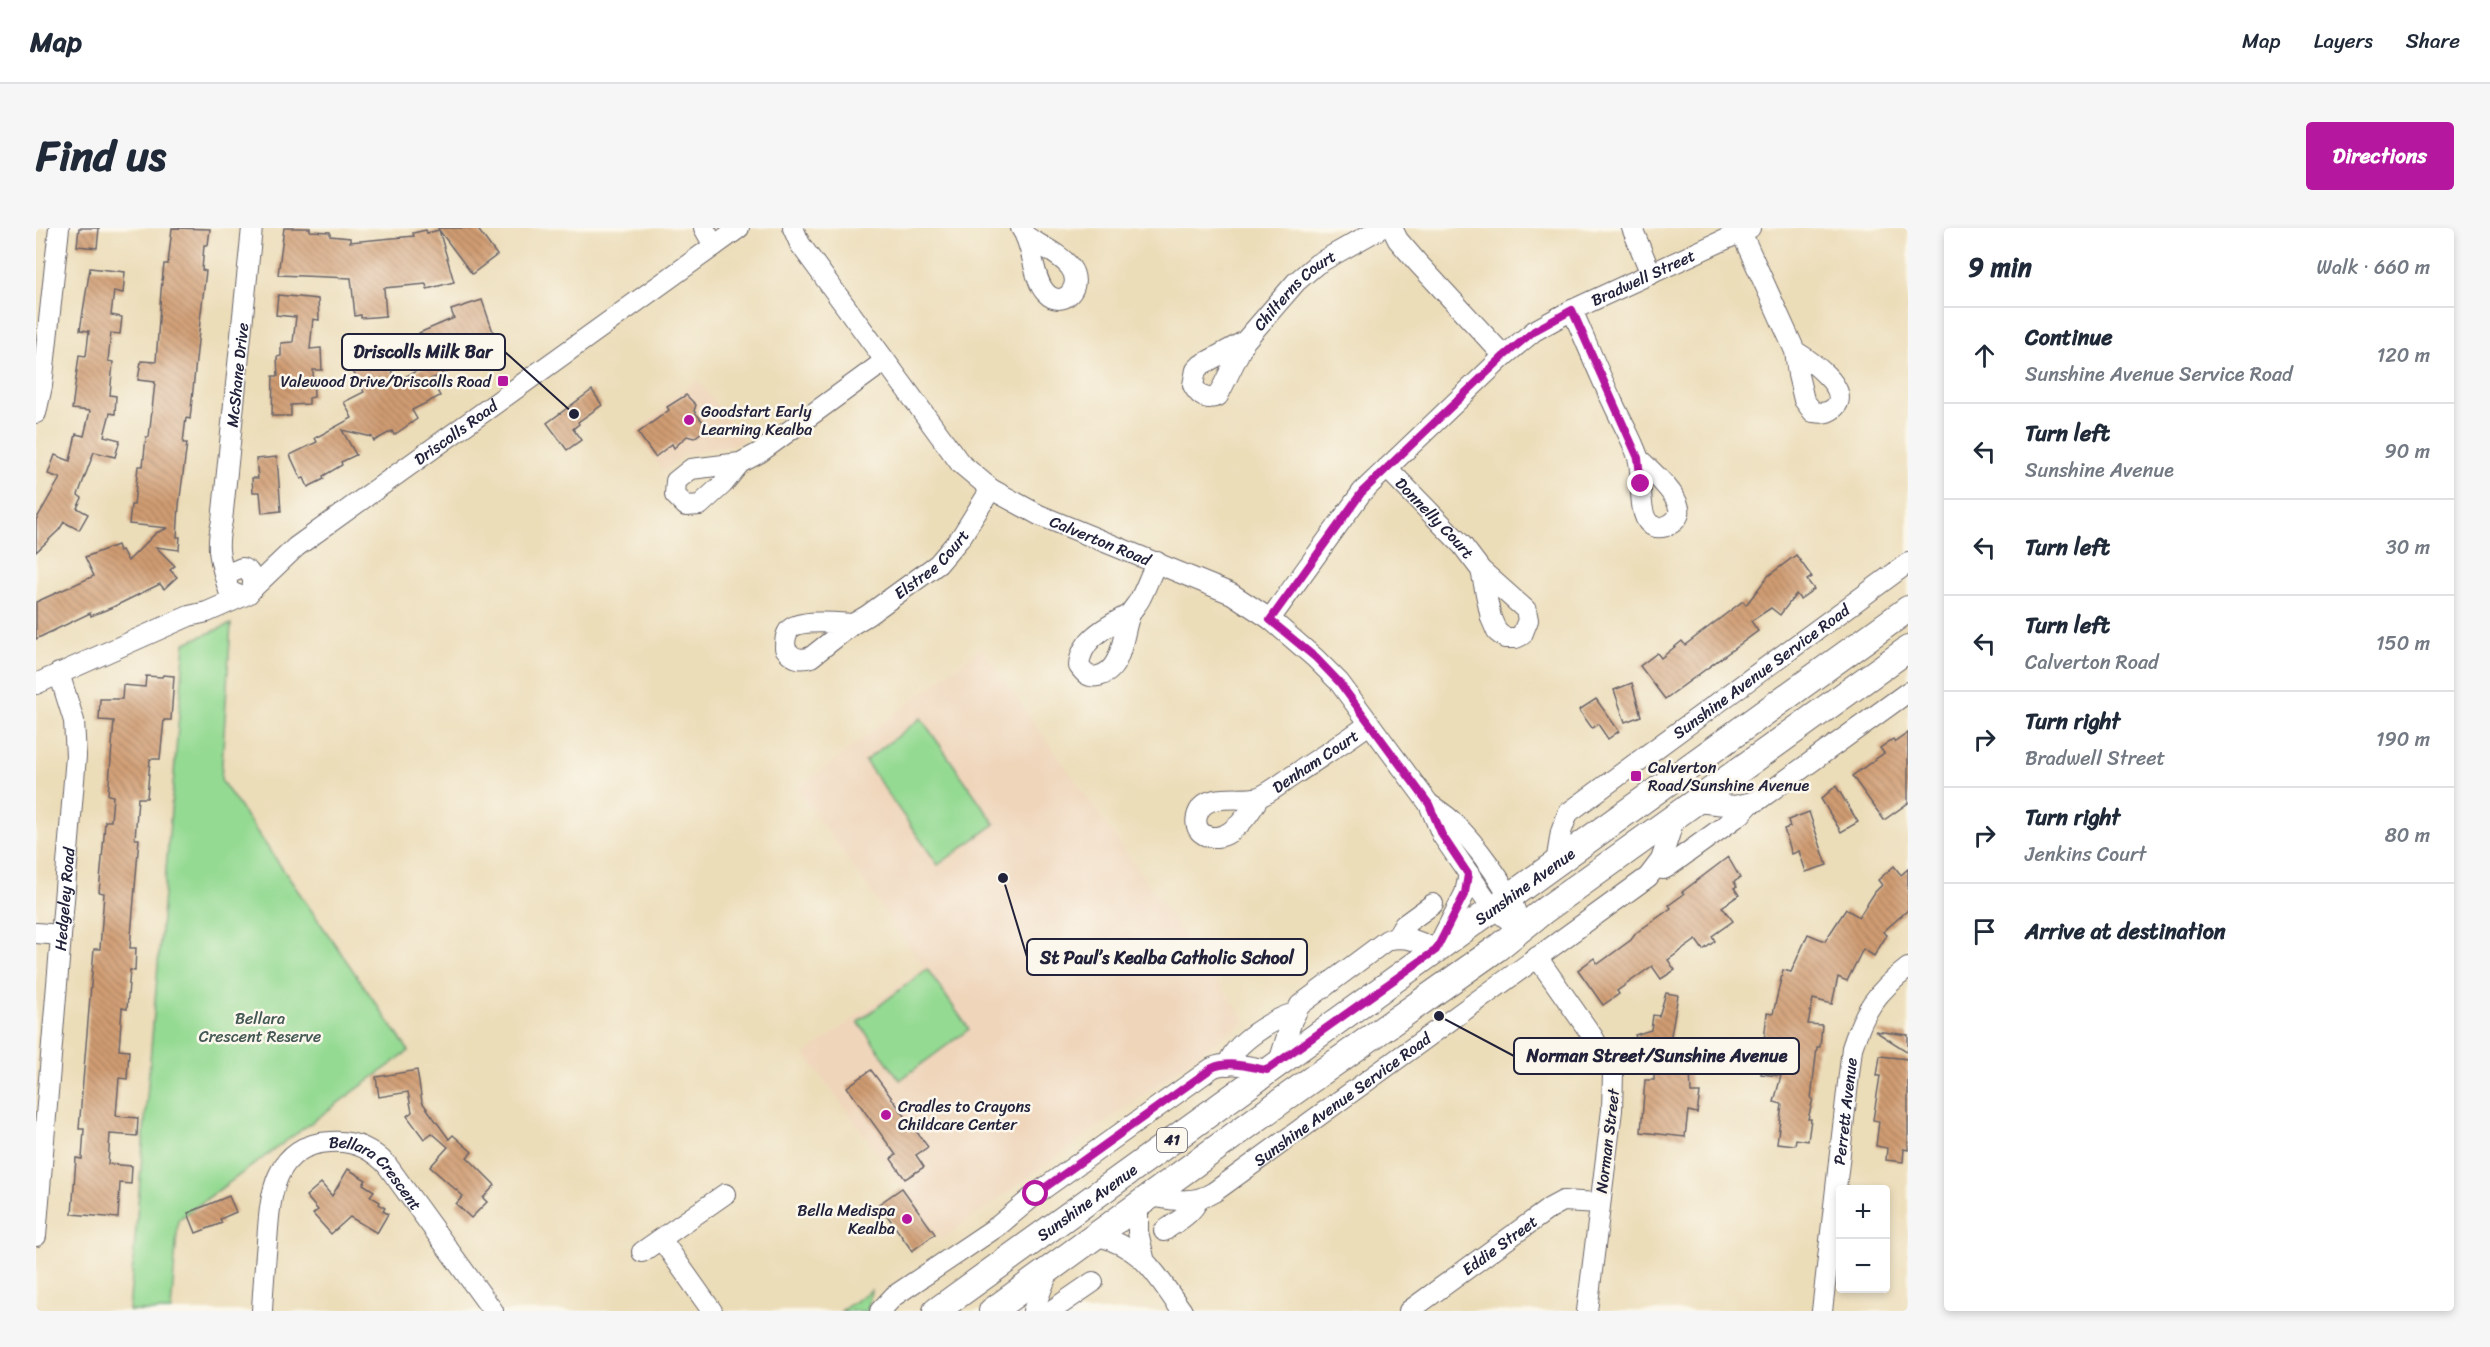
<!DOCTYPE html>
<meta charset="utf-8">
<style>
body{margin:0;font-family:Sriracha,sans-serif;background:#f6f6f7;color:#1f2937}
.controls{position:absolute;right:18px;bottom:18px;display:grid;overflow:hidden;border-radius:6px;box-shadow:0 3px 9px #0003}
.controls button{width:54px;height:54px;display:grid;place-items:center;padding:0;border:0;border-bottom:2px solid #e0e1e3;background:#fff;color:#1f2937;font:30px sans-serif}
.stop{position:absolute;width:18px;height:18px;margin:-14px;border:4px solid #b5179e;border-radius:50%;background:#fff}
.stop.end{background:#b5179e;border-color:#fff;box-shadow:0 2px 6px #0008}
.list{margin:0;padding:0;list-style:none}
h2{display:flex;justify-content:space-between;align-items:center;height:78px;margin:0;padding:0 24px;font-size:26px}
h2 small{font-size:20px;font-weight:400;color:#747a83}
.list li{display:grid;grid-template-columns:39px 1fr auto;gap:18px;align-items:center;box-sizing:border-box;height:96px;padding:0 24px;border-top:2px solid #e0e1e3}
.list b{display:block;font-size:22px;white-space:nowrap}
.list p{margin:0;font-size:20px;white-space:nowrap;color:#747a83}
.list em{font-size:20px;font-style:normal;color:#747a83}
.icon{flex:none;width:33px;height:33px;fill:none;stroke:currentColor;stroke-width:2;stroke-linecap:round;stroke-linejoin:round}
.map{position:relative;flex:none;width:1872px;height:1083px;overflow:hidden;border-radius:6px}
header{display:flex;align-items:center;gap:36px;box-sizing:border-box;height:84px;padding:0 30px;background:#fff;border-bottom:2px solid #e0e1e3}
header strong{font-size:28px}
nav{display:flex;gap:33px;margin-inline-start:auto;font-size:21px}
.intro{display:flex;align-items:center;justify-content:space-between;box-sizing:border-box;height:144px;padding:0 36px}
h1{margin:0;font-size:42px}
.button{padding:15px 27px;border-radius:6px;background:#b5179e;color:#fff;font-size:21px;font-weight:700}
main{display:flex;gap:36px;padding:0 36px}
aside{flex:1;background:#fff;border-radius:6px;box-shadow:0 3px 9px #0003}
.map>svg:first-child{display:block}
</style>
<header>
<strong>Map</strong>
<nav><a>Map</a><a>Layers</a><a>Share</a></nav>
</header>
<div class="intro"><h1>Find us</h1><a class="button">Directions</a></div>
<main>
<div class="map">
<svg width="1872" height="1083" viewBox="0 0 1872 1083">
<defs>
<pattern id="grass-tufts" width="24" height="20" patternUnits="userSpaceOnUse" patternTransform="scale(1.5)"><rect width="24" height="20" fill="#94da93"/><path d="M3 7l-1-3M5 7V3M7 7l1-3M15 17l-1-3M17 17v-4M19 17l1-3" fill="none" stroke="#7fbb80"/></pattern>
<pattern id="building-back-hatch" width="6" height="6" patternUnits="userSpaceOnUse" patternTransform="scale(1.5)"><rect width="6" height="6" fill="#d09c72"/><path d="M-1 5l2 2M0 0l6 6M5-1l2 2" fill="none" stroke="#a87f5f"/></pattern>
</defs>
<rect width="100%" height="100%" fill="#fbf7ec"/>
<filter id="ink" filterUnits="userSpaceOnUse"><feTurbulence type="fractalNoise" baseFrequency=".0167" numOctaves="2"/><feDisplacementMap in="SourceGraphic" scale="12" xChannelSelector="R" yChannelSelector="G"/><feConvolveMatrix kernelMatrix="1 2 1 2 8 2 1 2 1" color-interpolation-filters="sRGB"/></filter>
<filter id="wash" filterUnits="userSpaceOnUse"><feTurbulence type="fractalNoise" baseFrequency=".008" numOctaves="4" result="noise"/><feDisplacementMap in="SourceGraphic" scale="24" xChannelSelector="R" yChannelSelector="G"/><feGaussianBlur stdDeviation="1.35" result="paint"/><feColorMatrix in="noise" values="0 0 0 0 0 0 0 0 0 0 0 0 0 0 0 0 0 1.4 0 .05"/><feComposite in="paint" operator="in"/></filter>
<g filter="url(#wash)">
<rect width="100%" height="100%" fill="#ecddb9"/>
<g fill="#efd6bb">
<path d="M662 152 708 214 648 227 627 243 599 204 631 179 628 175Z"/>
<path d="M945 420 1210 793 905 1012 769 826 888 739 761 561Z"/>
</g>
<path fill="url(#grass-tufts)" stroke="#5b7e67" stroke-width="1.5" d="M835 1062 832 1083H805Z"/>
<g fill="#94da93" stroke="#5b7e67" stroke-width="1.5">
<path d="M195 396 185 552 373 823 142 992 135 1083H93L149 415Z"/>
<path d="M885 490 959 596 902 637 829 533Z"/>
<path d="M891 741 933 801 864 852 822 794Z"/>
</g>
<g id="blocks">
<g fill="url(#building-back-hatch)">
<path d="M43 0H63L61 20 41 18Z"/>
<path d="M136 0 174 1 172 17H168L166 42 170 43 164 93 154 191 150 190 147 215H151L143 277 141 309H144L143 322 120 319 139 338 134 342 141 349 128 361 124 356 77 379 55 388 54 385 0 411V374L58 348 49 329 81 317 83 323 86 322 92 333 120 305 132 300 93 296 95 277H98L102 238H107L110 209H113L119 154 102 152 105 133 120 134 125 63 128 36H132Z"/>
<path d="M248 0H274V3L294 4V8L314 10V14L378 8 377 5 390 2 391 5 403 2 402 0H441L461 27 436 46 403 2 418 54 391 61 390 56 348 60 350 88 325 90V87L319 88 315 50 242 47Z"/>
<path d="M54 40 89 44 87 65 78 63 75 87 86 89 84 106 75 105 72 133 77 134 74 167 80 168 79 186 74 185 68 208 84 212 79 229 58 224 42 267 46 270 41 280 52 286 43 302 28 294 23 302 0 324V292L24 250 12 246 19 227 34 233 40 206 48 208 54 183 36 181 43 127 50 128 53 103 44 102Z"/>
<path d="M242 67 282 71 283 92 277 91 274 121 285 120 286 142H277L278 169 273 170V176L255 177V188H236L237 148H242L241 129 245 128V115L257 114 260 89 240 87Z"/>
<path d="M446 72 464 124 448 130 447 126 431 131 416 137 418 141 395 151 404 168 376 182 381 191 358 207 356 203 338 213 336 209 306 202 320 227 305 234 306 237 287 248 288 251 272 259 268 250 265 251 254 227 281 214 279 210 316 190 308 174 328 164 311 132 340 114 361 153 396 135 383 105 418 90 415 82Z"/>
<path d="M556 162 566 177 542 194 543 196 537 201 545 212 531 222 511 195Z"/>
<path d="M650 167 660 177 658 183 668 195 666 204 658 210 651 208 638 220 636 216 619 229 602 205 633 182 631 179Z"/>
<path d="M241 229 245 283 226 285 224 264H217L216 250H222L220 231Z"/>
<path d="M1760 327 1776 349 1771 352 1778 361 1764 371 1760 366 1744 387 1735 380 1715 393 1722 403 1629 471 1604 438 1621 425 1625 430 1646 413 1649 417 1707 373 1710 377 1732 348Z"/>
<path d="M127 447 138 448 135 492H128L124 531H114L111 570H102L99 611H103L94 720H100L99 743 94 742 91 781 86 780 83 822 93 823 91 851 83 850 80 888 102 890 101 908 74 906 72 936 96 938 95 956 84 955 82 990 36 986 40 930 46 931 48 901H43L58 721H64L68 665 63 664 68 608 69 593H75L77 568 72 567 78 493 63 492 64 471H86L87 457 109 459 110 448 126 449Z"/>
<path d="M1596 455 1605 488 1589 494 1578 462Z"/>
<path d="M1560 471 1583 503 1572 511 1562 496 1556 500 1543 482Z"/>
<path d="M1872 505V575L1848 592 1816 548 1848 525 1844 520 1857 511 1859 514Z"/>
<path d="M1800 558 1822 594 1805 604 1785 571Z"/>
<path d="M1773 584 1791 637 1770 644 1763 623 1756 626 1748 601 1754 599 1752 592Z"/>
<path d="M1692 629 1704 650 1698 654 1701 659 1698 660 1703 667 1686 679 1697 693 1676 708 1679 713 1667 722 1660 712 1632 732 1639 742 1625 751 1616 738 1581 763 1583 766 1567 777 1542 742 1558 730 1562 736 1595 712 1600 705 1635 680 1633 677 1648 666 1646 664Z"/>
<path d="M1858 638 1865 647 1872 641V682L1847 704 1851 707 1838 728 1827 721 1811 753 1802 749 1796 776 1777 771 1772 796 1786 797 1784 819H1781L1775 871H1777L1772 891H1775L1772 913 1760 911 1759 917 1741 915 1746 876 1738 874 1745 848 1725 846 1726 837H1720L1722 820 1727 821 1731 785 1737 786 1747 742 1755 744 1772 706 1789 713 1810 681 1823 689 1839 664 1846 657 1842 652Z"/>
<path d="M1630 765 1642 767 1634 813 1604 821 1599 807 1615 802 1617 787 1623 788Z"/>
<path d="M1839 803 1872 807V824Z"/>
<path d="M1844 828 1872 831V922L1868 921 1867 934 1850 932 1851 920 1840 918 1843 893 1837 892 1844 848H1841Z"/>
<path d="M1636 836V841L1654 840 1655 865H1664L1661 885 1652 883 1649 909 1605 904 1609 852H1618V837Z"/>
<path d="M381 842 386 874 413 911 417 907 436 924 431 929 459 957 447 970 451 974 435 990 420 976 427 968 394 939 412 919 396 905 388 911 371 888 376 884 372 864 343 869 340 849Z"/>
<path d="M835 842 892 919 880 927 888 939 869 951 855 931 860 927 811 859Z"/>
<path d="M312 941 330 952 327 956 338 963 334 968 344 974 343 976 349 980 347 983 352 986 341 1005 314 989 295 1006 277 986 282 982 270 968 285 955 296 968Z"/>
<path d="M866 960 899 1006 876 1023 843 976Z"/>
<path d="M193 968 200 984 184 991 186 995 160 1005 152 985Z"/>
</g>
</g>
</g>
<g filter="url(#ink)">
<use href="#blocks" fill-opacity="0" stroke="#696367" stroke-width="1.5"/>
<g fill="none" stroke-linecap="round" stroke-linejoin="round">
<g stroke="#696367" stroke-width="22">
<g id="minor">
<path d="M668 0 678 18"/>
<path id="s1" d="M757 0 764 16 924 235 955 261 1003 287 1196 366 1234 391 1279 430 1303 454 1393 576 1406 607 1450 671 1457 680 1486 702"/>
<path d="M985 0C998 18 996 50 1010 65 1026 82 1049 59 1034 39 1024 26 1005 18 991 9"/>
<path d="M1356 0 1362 12 1381 34 1468 128"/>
<path d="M1596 0 1615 46"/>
<path d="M1705 4 1759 123 1762 147 1768 172 1777 184C1786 185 1792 186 1799 179 1816 161 1772 131 1759 123"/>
<path d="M1536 82C1550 113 1562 144 1577 175 1585 193 1596 211 1602 229 1607 245 1601 286 1614 296 1624 305 1646 294 1643 280 1640 264 1614 242 1602 230"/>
<path id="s2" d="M1209 113 1165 137 1160 142 1157 157C1163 168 1170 173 1182 168L1209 113 1260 54 1281 36 1345 0"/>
<path d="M0 185 6 158 23 0"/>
<path d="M704 235 655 241 640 253 639 267 650 278 664 277 687 256 704 235 723 225 849 133"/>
<path id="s3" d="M1351 240 1426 317 1445 342 1490 382 1492 392 1486 407 1480 410H1469L1461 404 1455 390 1445 342"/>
<path id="s4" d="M190 353C183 328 180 319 186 293L216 0"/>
<path id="s5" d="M217 360 260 319 703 0"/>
<path d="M1095 385C1073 398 1045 409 1043 438 1048 445 1052 450 1062 448 1088 443 1086 403 1095 384 1098 379 1103 374 1105 369 1111 357 1115 345 1121 334"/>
<path id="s6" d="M1234 391 1326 264 1468 128 1498 103 1536 82 1714 0"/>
<path id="s7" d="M817 396C803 395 764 391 754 401 749 406 749 414 749 420 756 430 763 433 775 429L817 396 832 387 902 336 925 309 955 261"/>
<path d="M0 456 153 388 171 384 212 366 217 360V350L212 343 206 340 194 345 190 353 193 363 204 368"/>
<path id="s8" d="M1223 569C1215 583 1208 594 1194 604 1177 616 1152 606 1163 583 1172 564 1206 574 1223 569 1234 565 1247 554 1258 547 1283 530 1309 514 1333 496"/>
<path d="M1660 574 1699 578 1721 573 1872 464"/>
<path d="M1393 576C1402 582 1412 588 1419 596 1438 614 1471 658 1479 682"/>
<path id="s9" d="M1520 635 1525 604 1532 585 1872 335"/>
<path d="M1620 640 1628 641 1633 638 1705 586 1714 576"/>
<path d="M0 705 25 707"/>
<path d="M1360 710 1368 697 1397 676"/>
<path d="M1501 729 1557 809 1577 845 1576 882 1551 1083"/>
<path d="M1243 834 1256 792 1264 777 1351 712C1369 707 1383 713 1400 722L1429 665 1433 646"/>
<path d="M1192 837C1197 815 1237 791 1259 785"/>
<path id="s10" d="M1114 968C1137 972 1157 977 1178 964L1612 649 1625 632 1639 589"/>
<path d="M1102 977V1004L1108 1030"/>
<path d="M1128 1003C1140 994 1156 986 1162 972"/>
<path d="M1060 1007C1110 1022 1117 1043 1146 1083"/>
<path id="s11" d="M0 1008 40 528 38 493 23 445"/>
<path d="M625 1011 676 1083"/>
<path d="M606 1024 689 966"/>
<path id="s12" d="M226 1083C227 1060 229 1037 231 1014 234 971 236 917 294 914 317 912 335 920 351 937L457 1083"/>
<path d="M844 1083 858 1068 962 998 1000 966 1176 840C1193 832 1214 839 1231 842"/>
<path d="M997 1083 1013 1042"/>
<path d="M1015 1083 1057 1054"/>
<path id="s13" d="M1373 1083 1514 980 1527 973 1563 975"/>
<path id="s14" d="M1786 1083 1816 820C1828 783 1840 764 1872 740"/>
</g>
</g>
<g stroke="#696367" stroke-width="28">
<g id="major">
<path id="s15" d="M900 1083 1872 381"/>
<path d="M956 1083 1255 866 1460 721 1506 684 1872 421"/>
</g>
</g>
<use href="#minor" stroke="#fff" stroke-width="20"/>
<use href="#major" stroke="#fff" stroke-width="26"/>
</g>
</g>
<g fill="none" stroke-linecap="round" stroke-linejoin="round" filter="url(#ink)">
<path stroke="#b5179e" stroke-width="8" d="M1000 966 1176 840C1193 832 1214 839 1231 842L1400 722 1429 665 1432 646 1406 607 1393 576 1303 454 1280 430 1234 392 1326 264 1468 128 1498 103 1536 82 1602 230 1605 256"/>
</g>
<g fill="#b5179e" stroke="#fbf7ec" stroke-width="2">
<rect x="461" y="147" width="12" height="12" rx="3"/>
<circle cx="653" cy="192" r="6"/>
<rect x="1594" y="542" width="12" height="12" rx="3"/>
<circle cx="850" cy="887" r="6"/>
<circle cx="871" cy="991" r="6"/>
</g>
<g text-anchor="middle" stroke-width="5" stroke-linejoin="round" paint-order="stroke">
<rect fill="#fbf7ec" stroke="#636270" stroke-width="1.5" x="1121" y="900" width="30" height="24" rx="4.5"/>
<g font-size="15" font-weight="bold" fill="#22223b">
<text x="1136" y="917">41</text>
</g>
<g font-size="16" fill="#22223b" stroke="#fbf7ec">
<text dy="6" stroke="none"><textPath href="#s6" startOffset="514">Bradwell Street</textPath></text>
<text dy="6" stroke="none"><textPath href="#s2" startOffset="236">Chilterns Court</textPath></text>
<text dy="6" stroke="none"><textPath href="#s4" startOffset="208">McShane Drive</textPath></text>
<text dy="6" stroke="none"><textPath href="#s5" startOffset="256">Driscolls Road</textPath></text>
<text dy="6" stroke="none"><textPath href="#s3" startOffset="69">Donnelly Court</textPath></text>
<text dy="6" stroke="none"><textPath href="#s1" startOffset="450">Calverton Road</textPath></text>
<text dy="6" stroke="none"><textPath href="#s7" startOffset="267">Elstree Court</textPath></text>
<text dy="6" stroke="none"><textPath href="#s9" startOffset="291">Sunshine Avenue Service Road</textPath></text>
<text dy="6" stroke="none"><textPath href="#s8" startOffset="231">Denham Court</textPath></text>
<text dy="6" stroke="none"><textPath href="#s15" startOffset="726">Sunshine Avenue</textPath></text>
<text dy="6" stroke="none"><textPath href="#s11" startOffset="338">Hedgeley Road</textPath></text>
<text dy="6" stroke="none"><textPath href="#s10" startOffset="224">Sunshine Avenue Service Road</textPath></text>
<text dy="6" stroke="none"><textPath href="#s14" startOffset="201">Perrett Avenue</textPath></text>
<text transform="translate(1571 913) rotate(-83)" y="6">Norman Street</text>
<text dy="6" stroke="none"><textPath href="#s12" startOffset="260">Bellara Crescent</textPath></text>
<text dy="6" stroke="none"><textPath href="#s15" startOffset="186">Sunshine Avenue</textPath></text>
<text dy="6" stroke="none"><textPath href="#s13" startOffset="112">Eddie Street</textPath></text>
</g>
<g font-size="16" fill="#22223b" stroke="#fbf7ec" text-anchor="start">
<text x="455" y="159" text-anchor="end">Valewood Drive/Driscolls Road</text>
<text x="665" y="189">Goodstart Early<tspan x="665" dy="18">Learning Kealba</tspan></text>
<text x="1612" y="545">Calverton<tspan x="1612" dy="18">Road/Sunshine Avenue</tspan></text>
<text x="862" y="884">Cradles to Crayons<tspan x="862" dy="18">Childcare Center</tspan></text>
<text x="859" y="988" text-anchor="end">Bella Medispa<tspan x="859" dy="18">Kealba</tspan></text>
</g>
<g font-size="16" fill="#445955" stroke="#fbf7ec">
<text x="224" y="796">Bellara<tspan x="224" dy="18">Crescent Reserve</tspan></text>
</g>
</g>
<path fill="none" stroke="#22223b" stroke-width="2" d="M538 186L469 124M967 650L991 729M1403 788L1478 828"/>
<g fill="#22223b" stroke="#fbf7ec" stroke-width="2">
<circle cx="538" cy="186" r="6"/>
<circle cx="967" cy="650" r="6"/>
<circle cx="1403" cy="788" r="6"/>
</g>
<g fill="#fbf7ec" stroke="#22223b" stroke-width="2">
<rect x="306" y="106" width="163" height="36" rx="6"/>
<rect x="991" y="711" width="280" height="36" rx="6"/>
<rect x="1478" y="810" width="285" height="36" rx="6"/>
</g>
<g font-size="18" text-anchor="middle" font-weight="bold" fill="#22223b">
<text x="387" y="130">Driscolls Milk Bar</text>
<text x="1131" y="736">St Paul’s Kealba Catholic School</text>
<text x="1621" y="834">Norman Street/Sunshine Avenue</text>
</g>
</svg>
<div class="controls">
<button>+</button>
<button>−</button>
</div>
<div class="stop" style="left:1000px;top:966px"></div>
<div class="stop end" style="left:1605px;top:256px"></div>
</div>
<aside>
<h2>9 min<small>Walk · 660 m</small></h2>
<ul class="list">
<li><svg class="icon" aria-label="ahead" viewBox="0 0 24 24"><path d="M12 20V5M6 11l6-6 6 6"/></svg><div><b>Continue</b><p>Sunshine Avenue Service Road</p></div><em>120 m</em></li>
<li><svg class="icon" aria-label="left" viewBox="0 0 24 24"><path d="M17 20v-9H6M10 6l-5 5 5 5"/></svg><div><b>Turn left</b><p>Sunshine Avenue</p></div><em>90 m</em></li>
<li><svg class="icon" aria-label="left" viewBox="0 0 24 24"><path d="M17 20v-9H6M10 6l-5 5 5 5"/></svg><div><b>Turn left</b></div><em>30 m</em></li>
<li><svg class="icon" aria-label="left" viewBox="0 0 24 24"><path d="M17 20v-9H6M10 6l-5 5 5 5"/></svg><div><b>Turn left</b><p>Calverton Road</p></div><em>150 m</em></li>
<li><svg class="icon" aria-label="right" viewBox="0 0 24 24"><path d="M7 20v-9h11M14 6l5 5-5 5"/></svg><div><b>Turn right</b><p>Bradwell Street</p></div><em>190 m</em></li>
<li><svg class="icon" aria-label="right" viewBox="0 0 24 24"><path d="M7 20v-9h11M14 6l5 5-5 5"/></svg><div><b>Turn right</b><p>Jenkins Court</p></div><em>80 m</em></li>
<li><svg class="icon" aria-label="arrive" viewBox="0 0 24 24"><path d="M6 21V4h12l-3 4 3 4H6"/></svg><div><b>Arrive at destination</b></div></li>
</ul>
</aside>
</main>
